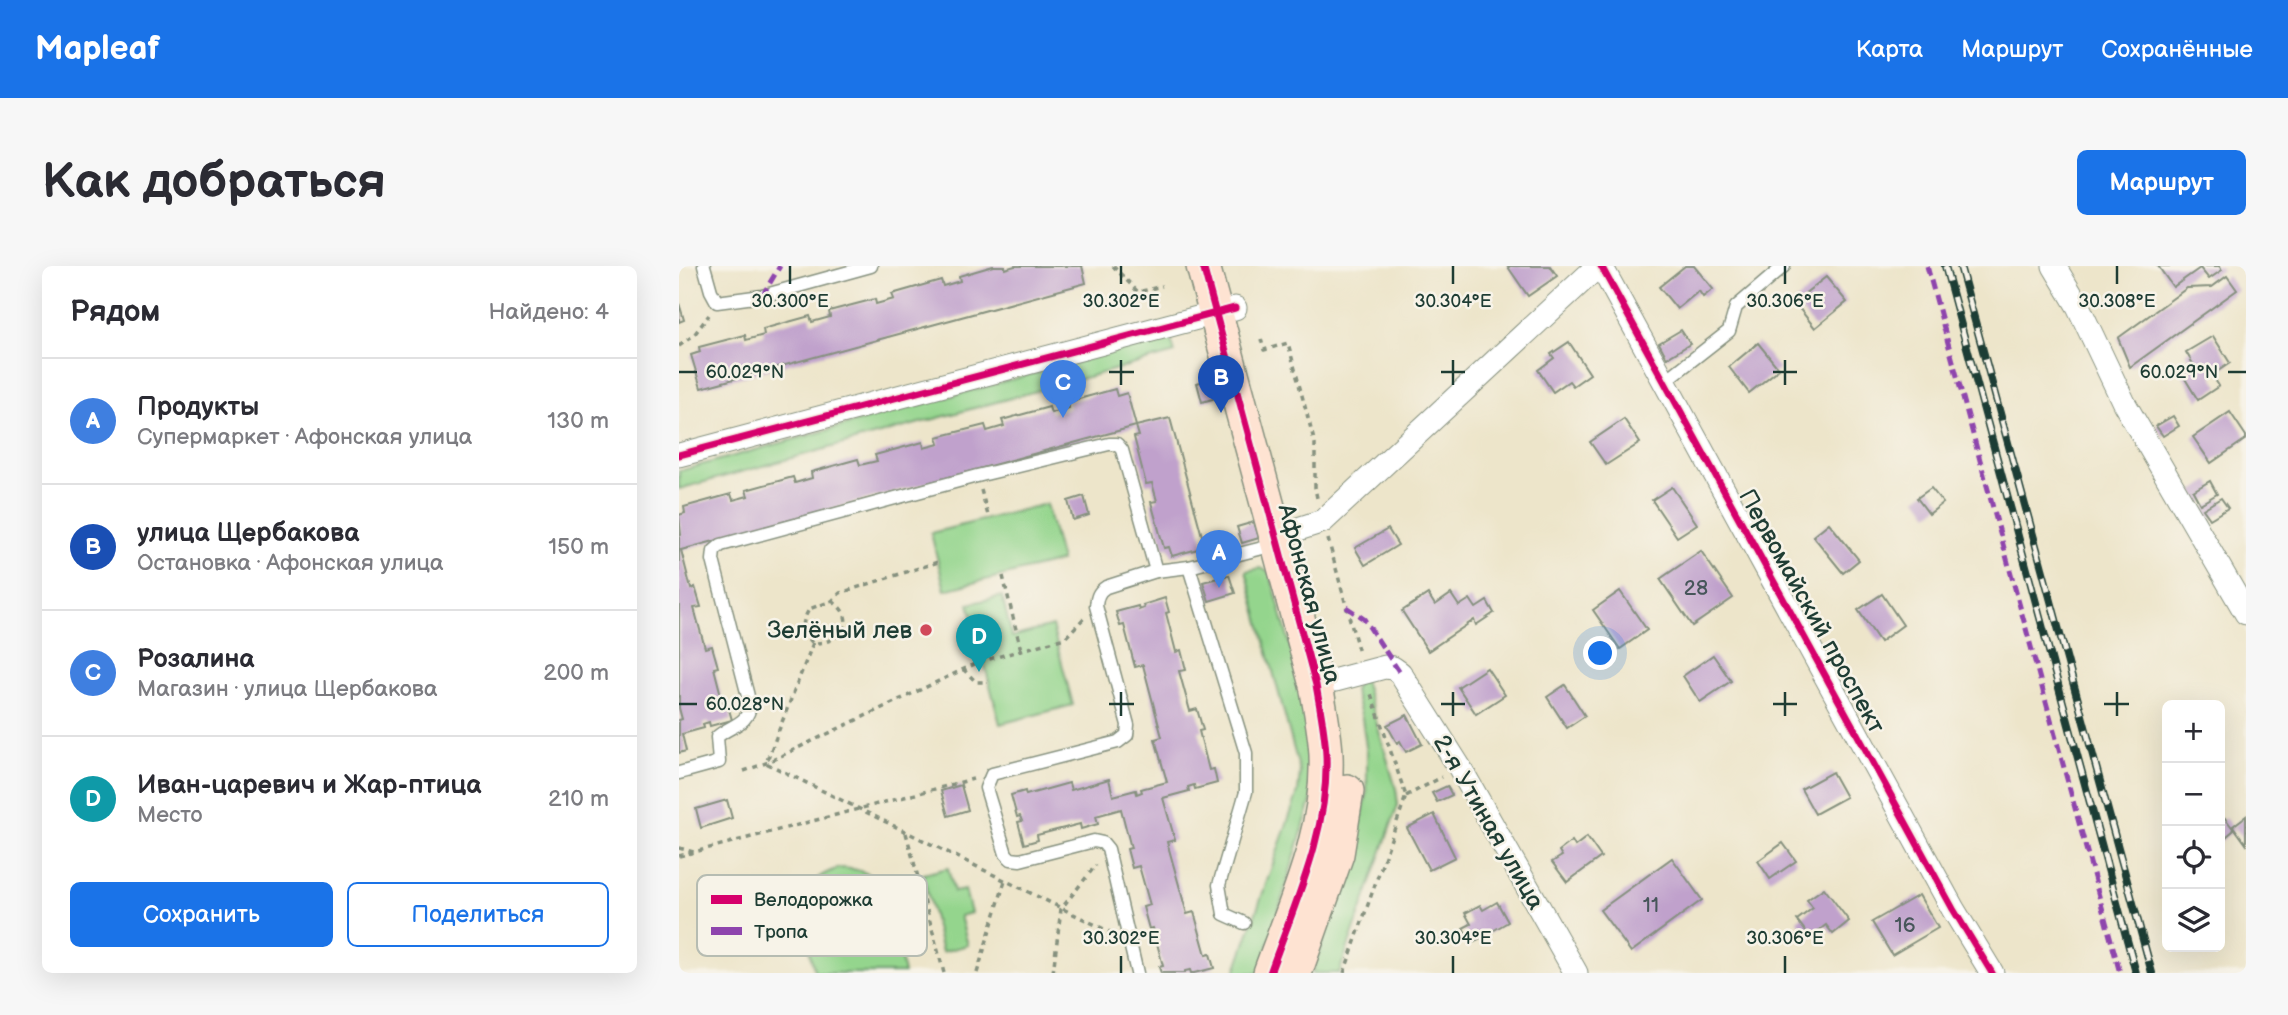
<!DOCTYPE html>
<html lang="ru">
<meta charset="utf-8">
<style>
body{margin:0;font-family:"Balsamiq Sans",sans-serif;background:#f7f7f7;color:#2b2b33}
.controls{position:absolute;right:21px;bottom:21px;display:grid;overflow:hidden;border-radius:10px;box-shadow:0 7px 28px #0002}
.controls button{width:63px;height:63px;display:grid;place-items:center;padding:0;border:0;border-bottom:2px solid #e1e1e2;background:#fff;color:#2b2b33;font:35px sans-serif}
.you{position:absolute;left:922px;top:388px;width:24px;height:24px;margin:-18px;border:5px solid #fff;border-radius:50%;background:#1a73e8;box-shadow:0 0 0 10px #1a73e833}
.badge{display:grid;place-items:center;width:46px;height:46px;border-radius:50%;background:#1a73e8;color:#fff;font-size:23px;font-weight:700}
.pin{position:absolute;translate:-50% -58px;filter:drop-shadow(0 2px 4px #0008)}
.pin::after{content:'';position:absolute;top:37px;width:24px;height:21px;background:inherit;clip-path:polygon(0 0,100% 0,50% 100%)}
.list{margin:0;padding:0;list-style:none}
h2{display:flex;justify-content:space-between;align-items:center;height:91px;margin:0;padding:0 28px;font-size:30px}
h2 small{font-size:23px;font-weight:400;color:#7c7c81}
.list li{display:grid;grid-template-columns:46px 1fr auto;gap:21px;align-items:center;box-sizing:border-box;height:126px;padding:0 28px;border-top:2px solid #e1e1e2}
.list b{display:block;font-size:26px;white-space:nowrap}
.list p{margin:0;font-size:23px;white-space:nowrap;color:#7c7c81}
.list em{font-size:23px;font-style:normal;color:#7c7c81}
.actions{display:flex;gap:14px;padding:21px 28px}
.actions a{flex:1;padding:16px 0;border:2px solid #1a73e8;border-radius:10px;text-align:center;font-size:24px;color:#1a73e8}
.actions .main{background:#1a73e8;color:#fff}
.icon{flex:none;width:38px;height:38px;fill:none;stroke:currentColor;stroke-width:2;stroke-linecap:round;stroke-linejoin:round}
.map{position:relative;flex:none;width:1567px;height:707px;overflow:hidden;border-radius:10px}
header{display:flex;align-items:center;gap:42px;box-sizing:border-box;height:98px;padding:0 35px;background:#1a73e8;color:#fff}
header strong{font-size:33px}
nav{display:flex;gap:38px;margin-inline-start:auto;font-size:24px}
.intro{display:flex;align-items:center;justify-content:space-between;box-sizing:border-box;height:168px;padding:0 42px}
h1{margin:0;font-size:49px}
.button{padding:18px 32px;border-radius:10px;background:#1a73e8;color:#fff;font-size:24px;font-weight:700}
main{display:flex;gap:42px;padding:0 42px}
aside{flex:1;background:#fff;border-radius:10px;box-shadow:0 7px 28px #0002}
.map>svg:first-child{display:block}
</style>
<header>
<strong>Mapleaf</strong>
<nav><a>Карта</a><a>Маршрут</a><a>Сохранённые</a></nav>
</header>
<div class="intro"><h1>Как добраться</h1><a class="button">Маршрут</a></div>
<main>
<aside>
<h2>Рядом<small>Найдено: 4</small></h2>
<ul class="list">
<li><span class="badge" style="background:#3f7fe0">A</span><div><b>Продукты</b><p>Супермаркет · Афонская улица</p></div><em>130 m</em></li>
<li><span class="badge" style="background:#1a4fb4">B</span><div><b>улица Щербакова</b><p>Остановка · Афонская улица</p></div><em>150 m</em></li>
<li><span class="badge" style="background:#3f7fe0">C</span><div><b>Розалина</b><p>Магазин · улица Щербакова</p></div><em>200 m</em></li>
<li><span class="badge" style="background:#0f9aa8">D</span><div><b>Иван-царевич и Жар-птица</b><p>Место</p></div><em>210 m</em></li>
</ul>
<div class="actions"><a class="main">Сохранить</a><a>Поделиться</a></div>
</aside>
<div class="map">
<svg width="1567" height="707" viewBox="0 0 1567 707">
<rect width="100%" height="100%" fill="#f7f3e8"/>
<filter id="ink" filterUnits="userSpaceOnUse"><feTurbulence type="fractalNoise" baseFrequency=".0143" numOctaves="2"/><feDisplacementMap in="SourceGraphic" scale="14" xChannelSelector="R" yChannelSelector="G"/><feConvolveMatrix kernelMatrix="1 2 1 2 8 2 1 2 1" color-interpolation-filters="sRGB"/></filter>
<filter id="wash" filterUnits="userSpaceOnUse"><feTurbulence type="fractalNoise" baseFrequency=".00686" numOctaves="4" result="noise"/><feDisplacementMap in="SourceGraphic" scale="28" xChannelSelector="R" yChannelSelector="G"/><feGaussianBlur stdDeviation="1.57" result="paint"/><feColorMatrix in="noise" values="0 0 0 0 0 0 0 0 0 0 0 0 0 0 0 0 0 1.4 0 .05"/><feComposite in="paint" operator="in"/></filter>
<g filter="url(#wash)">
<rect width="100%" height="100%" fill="#ede5ca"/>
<g fill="#94d58d" stroke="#5a8960" stroke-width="2">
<path d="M491 70 496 87 0 223V205Z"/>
<path d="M367 238 382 295 266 324 252 267Z"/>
<path d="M582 302 591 307 629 445 633 532 581 707H556L619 526 621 506 567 305Z"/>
<path d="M323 330 333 371 373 360 394 439 321 458 290 338Z"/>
<path d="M685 414 717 523 719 539 660 707H633L675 588 688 528V488L683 452 675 424 679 416Z"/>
<path d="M161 602C172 603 182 603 192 610 210 624 219 683 225 707H136C126 664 103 618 161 602Z"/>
<path d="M269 602 275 626 286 624 292 647 281 650 289 679 263 686 244 608Z"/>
</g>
<g id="blocks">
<g fill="#c0a1cc">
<path d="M314 0H326V3L336 0H403L407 17 22 122 12 89 21 86 20 81 66 69 67 74 85 69 84 63 131 50 133 56 151 51 150 45 196 33 197 38 215 33 213 28 262 14 264 20 281 15 280 10Z"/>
<path d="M831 0H871L878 10 849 30 829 1Z"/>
<path d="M1006 0H1015L1034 23 1024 31 1020 25 998 43 980 21Z"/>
<path d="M1479 0H1540L1543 4 1530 13 1521 2 1494 21Z"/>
<path d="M1548 10 1558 24 1451 101 1439 72 1508 22 1533 21Z"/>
<path d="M1147 11 1168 36 1136 62 1115 36Z"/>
<path d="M0 37 5 54 0 56Z"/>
<path d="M1002 64 1011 78 988 92 980 77Z"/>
<path d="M1534 70 1551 97 1533 109 1540 120 1519 134 1502 106 1514 98 1507 86Z"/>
<path d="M890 76 911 108 894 120 890 115 874 126 859 104 875 92 872 88Z"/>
<path d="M1079 77 1100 103 1070 127 1050 101Z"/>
<path d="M532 113 537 132 523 136 518 117Z"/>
<path d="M436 123 438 130 448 127 457 160 2 284 12 323 16 321 22 341 15 342 26 382 33 380 39 401 35 402 45 441 49 440 53 454 31 460 30 456 24 458 25 462 3 468 7 485 0 487V454L3 453 0 442V270L2 269 0 249 6 247 5 241 52 228 54 234 69 230 67 224 114 211 116 217 133 212 132 206 179 193 181 199 198 195 196 189 244 176 245 182 260 178 258 171 306 159 308 165 325 160 323 154 370 141 372 147 390 142 389 136Z"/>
<path d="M1551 146 1567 170V173L1532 197 1514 171Z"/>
<path d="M1494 150 1500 160 1484 170 1477 160Z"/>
<path d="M491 152 526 281 493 290 490 281 485 282 472 236 478 235 473 217 467 218 455 171 460 170 457 160Z"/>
<path d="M945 153 961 177 927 199 911 176Z"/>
<path d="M1531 215 1538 228 1521 238 1514 225Z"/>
<path d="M993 221 1018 258 998 271 973 234Z"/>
<path d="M1252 222 1264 237 1250 248 1238 232Z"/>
<path d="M405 230 410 249 394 254 389 235Z"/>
<path d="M1542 232 1549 242 1531 253 1524 243Z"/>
<path d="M575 256 580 272 563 277 558 261Z"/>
<path d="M1150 257 1180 294 1164 307 1134 270Z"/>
<path d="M709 263 719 279 686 299 676 282Z"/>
<path d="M1022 285 1054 332 1013 360 981 313Z"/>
<path d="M550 309 556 327 530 335 524 316Z"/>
<path d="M941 325 968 364 941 383 914 344Z"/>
<path d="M749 328 756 339 772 328 780 340 791 333 797 342 808 335 815 347 797 359 795 354 749 385 723 345Z"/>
<path d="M1203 328 1224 359 1201 376 1179 344Z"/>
<path d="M486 332 490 346 487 347 497 386 502 384 507 404 500 405 511 445 518 443 524 464 520 465 530 504 535 503 538 517 516 523 515 519 509 521 510 525 484 532 496 574 488 576 508 648 515 646 527 689 531 688 535 702 515 707H512L511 704 506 705V707H482L480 701 484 700 474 662 470 663 464 641 471 639 460 600 453 602 448 583 452 582 442 543 417 550 419 558 402 563 401 558 358 569 359 574 345 578 339 556 343 555 341 550 338 551 332 529 346 525 347 529 390 517 392 524 430 513 434 530 457 524 458 528 463 526 462 523 488 516 476 473 483 471 464 399 456 401 445 359 441 360 437 346 459 340 460 344 465 342 464 339Z"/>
<path d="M1034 389 1052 415 1021 436 1004 410Z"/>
<path d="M808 402 826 429 797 448 779 421Z"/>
<path d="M886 419 906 450 888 462 868 431Z"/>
<path d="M728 449 743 478 727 486 721 475 718 477 708 459Z"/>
<path d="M1153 506 1167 531 1136 548 1122 523Z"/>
<path d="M282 519 289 544 269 550 262 525Z"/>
<path d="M768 520 773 529 758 536 753 527Z"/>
<path d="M48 534 53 552 22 562 17 543Z"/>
<path d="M755 548 776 591 750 604 728 562Z"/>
<path d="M1567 550V578L1554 560Z"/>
<path d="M1546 552 1555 564 1541 576V556Z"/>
<path d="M908 571 922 591 888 616 873 596 883 590 880 585 893 575 896 580Z"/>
<path d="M1104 577 1117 595 1091 613 1079 595Z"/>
<path d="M993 592 1023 634 952 686 921 644Z"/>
<path d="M1145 622 1170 655 1154 668 1147 659 1131 671 1118 654 1134 642 1128 634Z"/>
<path d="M1240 629 1259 662 1213 689 1193 656Z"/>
<path d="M818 636 829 656 793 677 784 662 792 658 786 647 801 639 804 644Z"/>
</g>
</g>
</g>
<g filter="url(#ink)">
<use href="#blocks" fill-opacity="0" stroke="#86917f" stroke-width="2"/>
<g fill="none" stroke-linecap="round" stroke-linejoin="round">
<g stroke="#86917f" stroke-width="15">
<g id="lane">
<path d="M25 0 32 25 38 36 83 30 192 0"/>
<path d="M985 116 1050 65 1057 41 1105 0"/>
<path d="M510 301 567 487V526L540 619 545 648 565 657"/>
<path d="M0 507 40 496 38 471C51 459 70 459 71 438L34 294 35 285 42 279 298 210 430 178H438L443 184 477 305 510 301 599 278"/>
<path d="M458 707 429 583 424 577 415 575 341 594 332 593 327 588 307 522 313 508 439 476 448 469 449 459 417 340C418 331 419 326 427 321L477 305"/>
</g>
</g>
<g stroke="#86917f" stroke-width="25">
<g id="street">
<path d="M922 0 1274 643 1313 707"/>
<path d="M1375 0 1399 40 1445 137 1567 347"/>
<path d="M0 189 556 42"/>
<path d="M616 264 644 255 919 0"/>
<path d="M657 414 706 401 714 402 721 407 781 502 897 707"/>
</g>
</g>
<g stroke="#86917f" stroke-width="36">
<g id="secondary">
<path d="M524 0 637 419C641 442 646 466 647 489 650 565 616 637 591 707"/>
<path d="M616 707 658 588 668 525"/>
</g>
</g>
<g stroke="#86917f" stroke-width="3.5" stroke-dasharray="5 5" stroke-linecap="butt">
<path d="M434 0 459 26 483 20"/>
<path d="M582 73 585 84 609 77 636 178V222L638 232"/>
<path d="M0 80 15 69 30 49"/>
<path d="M302 224 310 253"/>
<path d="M649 273 680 387"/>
<path d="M324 310 342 384"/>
<path d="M153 335C181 354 162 378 134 377 121 365 122 359 130 343L153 335 161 327 259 296"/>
<path d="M134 377 87 497 431 666"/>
<path d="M284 403 297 416H309"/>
<path d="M65 505 87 497 300 396 386 372 405 352"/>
<path d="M727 530 763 511"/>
<path d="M227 567 265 707"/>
<path d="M0 582 15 586"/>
<path d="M0 590 294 513"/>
<path d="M298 707 326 615"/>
<path d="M374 707 382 643 417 599"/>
<path d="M665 707 727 530 691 425"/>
</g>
<use href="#lane" stroke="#fff" stroke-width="12"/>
<use href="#street" stroke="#fff" stroke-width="23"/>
<use href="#secondary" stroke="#fee3d2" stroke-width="33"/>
<g stroke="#1f3d34" stroke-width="8">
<g id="rail">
<path d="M1266 0 1457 707"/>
<path d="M1281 0 1473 707"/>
</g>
</g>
<use href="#rail" stroke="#f7f3e8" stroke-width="5" stroke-dasharray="16" stroke-linecap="butt"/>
<g stroke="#8e44ad" stroke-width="5" stroke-dasharray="10 5" stroke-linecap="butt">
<path d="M1248 0 1441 707"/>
<path d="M83 30 101 0"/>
<path d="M667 341 685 353 721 407"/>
</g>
<g stroke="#f7f3e8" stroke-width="11">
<g id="cycleway">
<path d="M524 0 637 419C641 442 646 466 647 489 650 565 616 637 591 707"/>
<path d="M922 0 1274 643 1313 707"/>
<path d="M0 189 556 42"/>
</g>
</g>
<use href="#cycleway" stroke="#d6006c" stroke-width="7"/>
</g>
</g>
<path fill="none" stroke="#1f3d34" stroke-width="2.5" d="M111 0V18M442 0V18M774 0V18M1106 0V18M1438 0V18M442 94V119M774 94V119M1106 94V119M0 106H18M430 106H455M762 106H786M1094 106H1118M1549 106H1567M442 426V450M774 426V450M1106 426V450M1438 426V450M0 438H18M430 438H455M762 438H786M1094 438H1118M1425 438H1450M442 690V707M774 690V707M1106 690V707"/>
<circle fill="#d1495b" stroke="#f7f3e8" stroke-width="2.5" cx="247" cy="364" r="7"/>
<g text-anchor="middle" stroke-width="5" stroke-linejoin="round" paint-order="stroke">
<g font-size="21" fill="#47565a">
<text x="1017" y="329">28</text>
<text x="972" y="646">11</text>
<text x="1226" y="666">16</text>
</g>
<g font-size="24" fill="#1f3d34" stroke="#f7f3e8">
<text transform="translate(631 328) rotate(75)" y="8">Афонская улица</text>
<text transform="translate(1133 345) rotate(61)" y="8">Первомайский проспект</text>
<text transform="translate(810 556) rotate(60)" y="8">2-я Утиная улица</text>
</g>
<g font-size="24" fill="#1f3d34" stroke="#f7f3e8" text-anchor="end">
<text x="233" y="372">Зелёный лев</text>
</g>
</g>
<rect x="18" y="609" width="230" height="81" rx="10" fill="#f7f3e8" stroke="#b6bcb2" stroke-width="2"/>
<rect x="32" y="629" width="31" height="9" fill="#d6006c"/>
<rect x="32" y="661" width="31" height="8" fill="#8e44ad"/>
<g font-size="19" fill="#1f3d34">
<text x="75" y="640">Велодорожка</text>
<text x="75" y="672">Тропа</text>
</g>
<g font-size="18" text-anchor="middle" fill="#1f3d34" stroke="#f7f3e8" stroke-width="5" stroke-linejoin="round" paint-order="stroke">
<text x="111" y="41">30.300°E</text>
<text x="442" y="41">30.302°E</text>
<text x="774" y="41">30.304°E</text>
<text x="1106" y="41">30.306°E</text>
<text x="1438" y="41">30.308°E</text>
<text x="66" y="112">60.029°N</text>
<text x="1500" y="112">60.029°N</text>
<text x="66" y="444">60.028°N</text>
<text x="442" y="678">30.302°E</text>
<text x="774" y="678">30.304°E</text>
<text x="1106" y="678">30.306°E</text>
</g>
</svg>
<div class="controls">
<button>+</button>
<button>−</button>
<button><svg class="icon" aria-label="locate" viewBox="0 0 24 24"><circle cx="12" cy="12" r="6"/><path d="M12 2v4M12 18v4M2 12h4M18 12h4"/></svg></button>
<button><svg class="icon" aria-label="layers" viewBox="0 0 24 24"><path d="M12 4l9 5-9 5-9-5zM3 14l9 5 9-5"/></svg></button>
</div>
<div class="you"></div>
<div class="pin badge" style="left:540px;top:322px;background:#3f7fe0">A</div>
<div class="pin badge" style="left:542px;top:147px;background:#1a4fb4">B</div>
<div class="pin badge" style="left:384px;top:152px;background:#3f7fe0">C</div>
<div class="pin badge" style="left:300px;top:406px;background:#0f9aa8">D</div>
</div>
</main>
